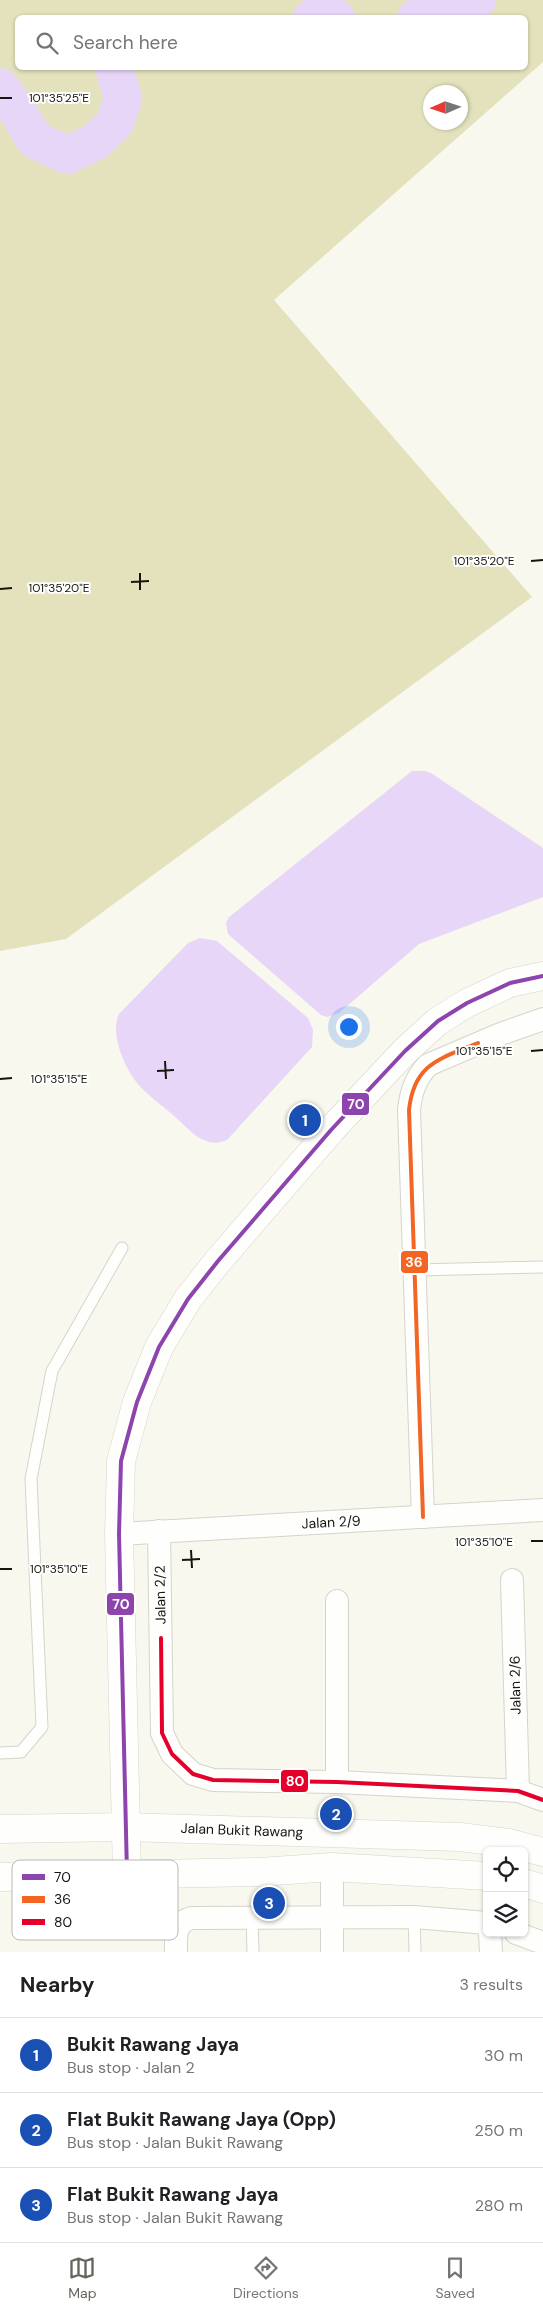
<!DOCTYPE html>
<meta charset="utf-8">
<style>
body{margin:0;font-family:"DM Sans",sans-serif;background:#f2f2f2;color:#202124}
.controls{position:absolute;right:15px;bottom:15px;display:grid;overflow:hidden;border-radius:8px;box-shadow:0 1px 4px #0004}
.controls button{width:45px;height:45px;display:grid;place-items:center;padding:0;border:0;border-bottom:1px solid #e0e0e0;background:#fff;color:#202124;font:25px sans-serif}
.compass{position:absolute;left:423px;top:85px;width:45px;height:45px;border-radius:50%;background:#fff;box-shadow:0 1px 4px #0004;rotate:267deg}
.you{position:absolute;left:348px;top:1026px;width:18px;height:18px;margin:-12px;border:4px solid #fff;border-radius:50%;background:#1a73e8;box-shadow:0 0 0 8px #1a73e833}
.badge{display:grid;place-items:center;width:32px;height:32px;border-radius:50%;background:#65655d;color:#fff;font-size:16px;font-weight:700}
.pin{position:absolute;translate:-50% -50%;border:2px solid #fff;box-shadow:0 1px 5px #0006}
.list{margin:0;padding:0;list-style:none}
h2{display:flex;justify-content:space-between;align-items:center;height:65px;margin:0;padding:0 20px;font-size:21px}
h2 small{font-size:16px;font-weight:400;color:#757577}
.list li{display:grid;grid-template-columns:32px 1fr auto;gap:15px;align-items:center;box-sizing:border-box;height:75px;padding:0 20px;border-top:1px solid #e0e0e0}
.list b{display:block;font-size:19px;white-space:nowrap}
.list p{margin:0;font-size:16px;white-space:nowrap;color:#757577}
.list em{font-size:16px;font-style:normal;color:#757577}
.icon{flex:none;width:28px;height:28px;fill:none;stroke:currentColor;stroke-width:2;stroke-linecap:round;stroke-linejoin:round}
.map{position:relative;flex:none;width:543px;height:1952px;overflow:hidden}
.search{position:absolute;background:#fff;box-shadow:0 1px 4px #0004;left:15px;right:15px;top:15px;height:55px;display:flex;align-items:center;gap:12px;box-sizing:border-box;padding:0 18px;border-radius:8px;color:#757577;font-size:19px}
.sheet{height:290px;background:#fff}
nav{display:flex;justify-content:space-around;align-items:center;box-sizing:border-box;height:70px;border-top:1px solid #e0e0e0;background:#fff;font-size:14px;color:#757577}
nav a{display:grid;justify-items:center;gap:2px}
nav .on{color:#65655d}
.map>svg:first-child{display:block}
</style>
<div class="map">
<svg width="543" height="1952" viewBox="0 0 543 1952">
<rect width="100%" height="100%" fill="#f8f8ee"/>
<path fill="#e4e2bd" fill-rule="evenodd" d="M0 0H543V62L274 300 532 597 66 939 0 951ZM18 18H526V68H18ZM430 92H460V122H430Z"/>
<g fill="#e8d6f8">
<path d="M412 771H425L431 773 543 848V897L419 944 339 1013 327 1017 321 1015 228 934 226 923 229 917Z"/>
<path d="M200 938 217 941 308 1018 313 1030 312 1047 227 1140C219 1143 212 1144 204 1140 193 1136 184 1124 174 1116 162 1105 144 1093 134 1079 123 1063 110 1033 119 1014L188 943Z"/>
</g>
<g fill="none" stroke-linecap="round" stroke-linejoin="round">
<g stroke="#e8d6f8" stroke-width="38">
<path d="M312 18H336"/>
<path d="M416 18 477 0"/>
<path d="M0 87 15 107 35 140 67 155 95 142 115 123 123 98 114 68"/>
</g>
<g stroke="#d5d4cc" stroke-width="13">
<g id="service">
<path d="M415 1270 543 1267"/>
<path d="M0 1753 21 1752 42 1727 31 1479 52 1371 122 1248"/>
<path d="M414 1917 415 1952"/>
<path d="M252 1918 253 1952"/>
</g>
</g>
<g stroke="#d5d4cc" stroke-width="24">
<g id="minor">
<path d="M423 1517 409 1110C411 1092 415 1079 428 1065L498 1035 543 1019"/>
<path d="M159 1531 162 1733 172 1754 193 1774 213 1780 337 1782 518 1791 543 1800"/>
<path d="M119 1534 543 1510"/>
<path d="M512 1580 518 1791"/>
<path d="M337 1782V1601"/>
<path d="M490 1933 491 1952"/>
<path d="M516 1933 543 1943"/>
<path d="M176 1952C176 1937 174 1922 192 1918L414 1917 487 1923"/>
<path d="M332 1952V1867"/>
</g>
</g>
<g stroke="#d5d4cc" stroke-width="29">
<g id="tertiary">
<path d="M0 1829 125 1827 460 1837 509 1843 543 1852"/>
<path d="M127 1874 119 1534 121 1461 137 1402 159 1347 188 1299 218 1261 331 1130 405 1051 438 1021 467 1003 510 983 543 976"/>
<path d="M0 1877 260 1872 332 1867 487 1876"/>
<path d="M524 1883 543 1889"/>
</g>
</g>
<use href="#service" stroke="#fefefc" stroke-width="11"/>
<use href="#minor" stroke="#fefefc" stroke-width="22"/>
<use href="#tertiary" stroke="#fefefc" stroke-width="28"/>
<g stroke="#fff" stroke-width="8">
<path id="bus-1" d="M127 1874 119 1534 121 1461 137 1402 159 1347 188 1299 218 1261 331 1130 405 1051 438 1021 467 1003 510 983 543 976"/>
</g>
<g stroke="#fff" stroke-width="8">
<path id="bus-2" d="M423 1517 409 1110C414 1063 440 1059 478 1043"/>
</g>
<g stroke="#fff" stroke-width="8">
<path id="bus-3" d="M161 1638 162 1733 172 1754 193 1774 213 1780 337 1782 518 1791 543 1800"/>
</g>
<use href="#bus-1" stroke="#8e44ad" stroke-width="4"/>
<use href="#bus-2" stroke="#f26522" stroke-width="4"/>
<use href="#bus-3" stroke="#e4002b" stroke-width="4"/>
</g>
<path fill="none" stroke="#16160f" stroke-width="2" d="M0 98H12M531 561 543 560M140 573V590M131 582 149 581M0 589 12 588M531 1051 543 1050M165 1061 166 1079M157 1071 174 1070M0 1079 12 1078M531 1541H543M191 1550 192 1568M182 1560 200 1559M0 1569H12"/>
<g text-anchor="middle" stroke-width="4" stroke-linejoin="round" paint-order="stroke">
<g font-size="14" fill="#16160f" stroke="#fff">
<text transform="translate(331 1522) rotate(-3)" y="5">Jalan 2/9</text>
<text transform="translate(160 1595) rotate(-91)" y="5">Jalan 2/2</text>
<text transform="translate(515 1685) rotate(-91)" y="5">Jalan 2/6</text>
<text transform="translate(242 1830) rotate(2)" y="5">Jalan Bukit Rawang</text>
</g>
</g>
<rect x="12" y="1860" width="166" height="80" rx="8" fill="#fff" stroke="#b9b9b7" stroke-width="1"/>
<rect x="22" y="1874" width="23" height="6" fill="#8e44ad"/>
<rect x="22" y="1896" width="23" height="7" fill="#f26522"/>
<rect x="22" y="1919" width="23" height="6" fill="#e4002b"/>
<g font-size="14" fill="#16160f">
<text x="54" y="1882">70</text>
<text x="54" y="1904">36</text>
<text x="54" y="1927">80</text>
</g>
<g font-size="12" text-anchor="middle" fill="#16160f" stroke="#fff" stroke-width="4" stroke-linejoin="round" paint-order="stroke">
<text x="59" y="102">101°35'25"E</text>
<text x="484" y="565">101°35'20"E</text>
<text x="59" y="592">101°35'20"E</text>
<text x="484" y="1055">101°35'15"E</text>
<text x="59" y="1083">101°35'15"E</text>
<text x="484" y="1546">101°35'10"E</text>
<text x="59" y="1573">101°35'10"E</text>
</g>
<g stroke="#fff" stroke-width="2">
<rect x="341" y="1092" width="29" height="24" rx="5" fill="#8e44ad"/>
<rect x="400" y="1250" width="29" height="24" rx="5" fill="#f26522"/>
<rect x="106" y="1592" width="29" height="24" rx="5" fill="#8e44ad"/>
<rect x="280" y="1769" width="29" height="24" rx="5" fill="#e4002b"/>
</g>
<g font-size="14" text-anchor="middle" font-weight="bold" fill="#fff">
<text x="356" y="1109">70</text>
<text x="414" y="1267">36</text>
<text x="121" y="1609">70</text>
<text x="295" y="1786">80</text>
</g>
</svg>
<div class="controls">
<button><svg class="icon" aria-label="locate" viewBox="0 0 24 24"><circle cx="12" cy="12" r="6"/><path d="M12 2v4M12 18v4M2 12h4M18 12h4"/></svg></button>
<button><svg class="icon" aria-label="layers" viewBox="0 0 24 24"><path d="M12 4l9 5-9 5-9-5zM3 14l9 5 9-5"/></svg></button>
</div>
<svg class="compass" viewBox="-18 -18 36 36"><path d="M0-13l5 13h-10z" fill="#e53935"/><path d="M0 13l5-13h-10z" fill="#757577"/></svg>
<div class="you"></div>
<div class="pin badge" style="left:305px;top:1120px;background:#1a4fb4">1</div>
<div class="pin badge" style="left:336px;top:1814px;background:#1a4fb4">2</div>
<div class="pin badge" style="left:269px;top:1903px;background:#1a4fb4">3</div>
<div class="search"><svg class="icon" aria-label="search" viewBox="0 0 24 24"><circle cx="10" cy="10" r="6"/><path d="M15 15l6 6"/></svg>Search here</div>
</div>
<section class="sheet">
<h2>Nearby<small>3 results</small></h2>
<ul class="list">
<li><span class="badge" style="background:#1a4fb4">1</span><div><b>Bukit Rawang Jaya</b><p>Bus stop · Jalan 2</p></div><em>30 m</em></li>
<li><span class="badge" style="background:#1a4fb4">2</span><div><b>Flat Bukit Rawang Jaya (Opp)</b><p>Bus stop · Jalan Bukit Rawang</p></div><em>250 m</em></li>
<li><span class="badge" style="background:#1a4fb4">3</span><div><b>Flat Bukit Rawang Jaya</b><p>Bus stop · Jalan Bukit Rawang</p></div><em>280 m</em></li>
</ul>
</section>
<nav>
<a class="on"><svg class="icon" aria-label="map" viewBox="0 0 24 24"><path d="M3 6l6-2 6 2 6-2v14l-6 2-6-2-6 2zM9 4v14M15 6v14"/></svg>Map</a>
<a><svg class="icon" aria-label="directions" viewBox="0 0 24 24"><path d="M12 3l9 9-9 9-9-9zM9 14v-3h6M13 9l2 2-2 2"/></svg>Directions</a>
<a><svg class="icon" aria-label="saved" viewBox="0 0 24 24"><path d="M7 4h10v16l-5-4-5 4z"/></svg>Saved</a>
</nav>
